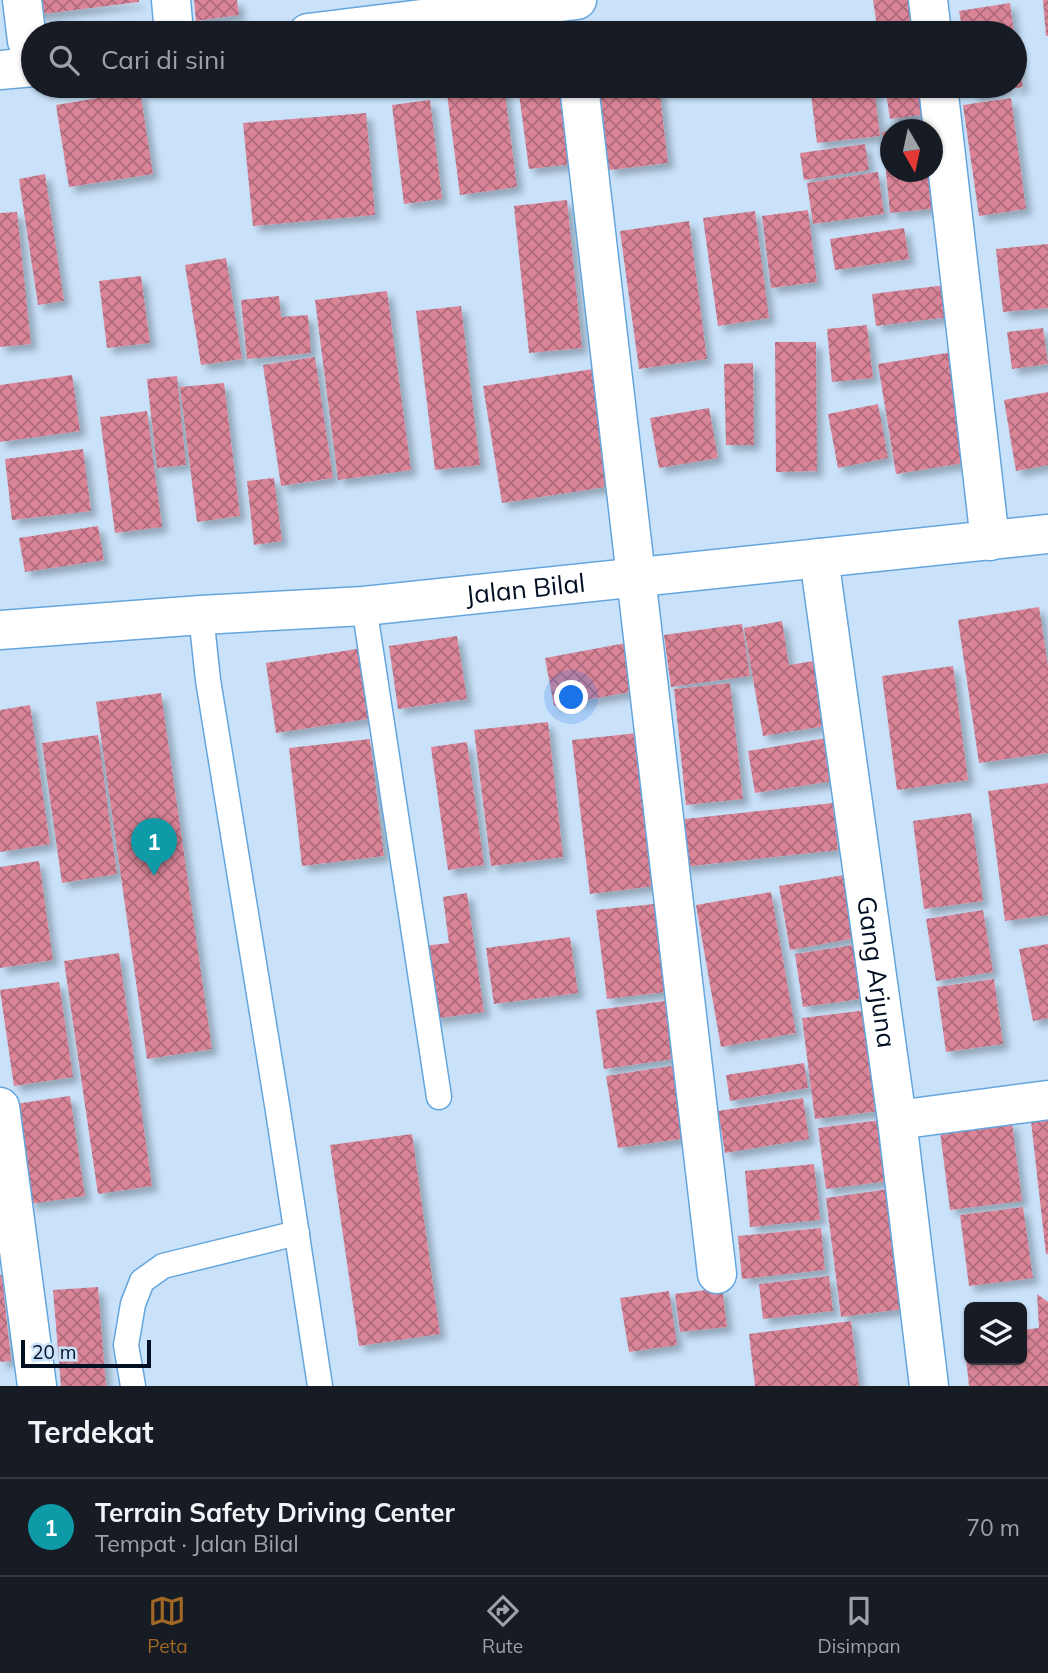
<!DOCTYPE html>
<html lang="id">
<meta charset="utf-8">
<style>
body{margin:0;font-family:Mulish,sans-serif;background:#242831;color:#f1f3f6}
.controls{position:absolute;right:21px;bottom:21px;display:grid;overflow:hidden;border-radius:10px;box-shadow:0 2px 5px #0004}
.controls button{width:63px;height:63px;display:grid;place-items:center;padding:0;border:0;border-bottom:2px solid #363941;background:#171b24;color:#f1f3f6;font:35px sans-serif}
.compass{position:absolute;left:880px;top:119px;width:63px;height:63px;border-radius:50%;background:#171b24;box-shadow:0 2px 5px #0004;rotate:171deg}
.scale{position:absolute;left:21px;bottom:18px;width:130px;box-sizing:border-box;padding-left:7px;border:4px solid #000e22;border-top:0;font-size:19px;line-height:24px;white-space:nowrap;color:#000e22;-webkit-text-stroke:5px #c9e2fa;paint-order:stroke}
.you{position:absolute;left:572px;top:698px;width:24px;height:24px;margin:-18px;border:5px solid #fff;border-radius:50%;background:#1a73e8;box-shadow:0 0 0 10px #1a73e833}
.badge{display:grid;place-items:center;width:46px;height:46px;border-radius:50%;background:#a16825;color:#fff;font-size:23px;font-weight:700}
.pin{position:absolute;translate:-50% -58px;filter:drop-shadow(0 2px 4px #0008)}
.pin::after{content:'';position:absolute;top:37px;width:24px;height:21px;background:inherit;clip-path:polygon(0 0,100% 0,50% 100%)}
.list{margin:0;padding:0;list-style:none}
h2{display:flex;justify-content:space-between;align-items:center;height:91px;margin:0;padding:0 28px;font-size:30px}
h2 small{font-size:23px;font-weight:400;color:#9ea1a6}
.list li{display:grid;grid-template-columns:46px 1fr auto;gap:21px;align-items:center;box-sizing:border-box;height:98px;padding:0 28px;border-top:2px solid #363941}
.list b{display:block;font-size:26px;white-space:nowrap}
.list p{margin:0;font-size:23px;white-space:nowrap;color:#9ea1a6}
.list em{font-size:23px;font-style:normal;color:#9ea1a6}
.icon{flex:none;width:38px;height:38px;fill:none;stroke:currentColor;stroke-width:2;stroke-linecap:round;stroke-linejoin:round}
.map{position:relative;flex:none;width:1048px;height:1386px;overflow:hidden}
.search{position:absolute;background:#171b24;box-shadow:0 2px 5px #0004;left:21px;right:21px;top:21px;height:77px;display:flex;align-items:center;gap:18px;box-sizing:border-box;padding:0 24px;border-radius:38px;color:#9ea1a6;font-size:26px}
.sheet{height:189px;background:#171b24}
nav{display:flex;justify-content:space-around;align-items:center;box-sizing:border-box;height:98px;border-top:2px solid #363941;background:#171b24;font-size:19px;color:#9ea1a6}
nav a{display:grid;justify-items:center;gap:4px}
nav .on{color:#a16825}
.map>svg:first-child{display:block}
</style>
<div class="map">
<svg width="1048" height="1386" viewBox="0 0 1048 1386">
<defs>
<pattern id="building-cross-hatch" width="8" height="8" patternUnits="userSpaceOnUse" patternTransform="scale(1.75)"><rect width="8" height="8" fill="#d98597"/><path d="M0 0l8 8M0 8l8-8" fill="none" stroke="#ae6b7b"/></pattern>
<filter id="shadow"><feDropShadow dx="6" dy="6" stdDeviation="3.5" flood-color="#0004"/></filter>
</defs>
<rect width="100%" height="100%" fill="#c9e2fa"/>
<g fill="url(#building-cross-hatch)" filter="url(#shadow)">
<path d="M33 0H139V2L35 15Z"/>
<path d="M194 0H237L239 15 196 21Z"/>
<path d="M873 0H920L924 33H878Z"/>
<path d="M1043 0H1048V36H1046Z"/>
<path d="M1010 3 1014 33H963L959 11Z"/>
<path d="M1015 45 1023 87 973 95 971 86H1015Z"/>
<path d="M446 86H504L517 187 460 195Z"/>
<path d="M518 86H561L572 164 529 169Z"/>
<path d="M599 86H659L668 163 609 170Z"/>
<path d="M810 86H874L880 136 817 143Z"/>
<path d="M885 86H932L935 113 890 119Z"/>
<path d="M140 91 153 174 69 187 56 105Z"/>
<path d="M1011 98 1026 209 979 216 963 105Z"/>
<path d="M430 100 442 199 404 204 392 105Z"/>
<path d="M366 113 375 215 253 226 243 123Z"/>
<path d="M890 131V172H932L939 208 890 213 882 132Z"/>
<path d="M865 144 869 170 804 180 800 153Z"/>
<path d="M878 172 884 214 813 224 807 183Z"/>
<path d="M45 174 64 301 38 305 19 179Z"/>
<path d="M567 200 582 348 529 353 514 206Z"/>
<path d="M808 210 817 282 771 288 762 216Z"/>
<path d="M755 211 769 318 718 326 703 218Z"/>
<path d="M17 212 31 344 0 347V213Z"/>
<path d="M689 221 707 359 639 369 620 231Z"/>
<path d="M904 228 909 259 835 270 830 239Z"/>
<path d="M1048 244V308L1003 312 996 249Z"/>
<path d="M226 258 242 359 201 365 185 265Z"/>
<path d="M141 276 150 343 107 348 99 281Z"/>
<path d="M946 285 949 317 876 326 872 294Z"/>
<path d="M387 291 411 470 338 480 315 300Z"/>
<path d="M279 296 281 317 308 315 311 353 247 359 241 300Z"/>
<path d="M461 306 480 465 435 470 416 311Z"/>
<path d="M867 325 873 378 832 382 827 329Z"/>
<path d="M1043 328 1048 364 1012 369 1007 332Z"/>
<path d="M775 342H816L817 471 776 472Z"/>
<path d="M953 352 970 462 896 474 878 364Z"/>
<path d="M315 357 333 478 281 486 263 365Z"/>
<path d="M753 363 754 445H726L724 364Z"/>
<path d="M593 369 612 486 502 503 483 386Z"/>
<path d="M72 375 80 431 0 442V385Z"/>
<path d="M177 376 186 465 157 468 147 379Z"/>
<path d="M224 383 240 516 197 522 180 387Z"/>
<path d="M1048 392V465L1016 471 1004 400Z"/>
<path d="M878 404 888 458 838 468 828 414Z"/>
<path d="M709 408 718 458 659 468 650 418Z"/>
<path d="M147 411 162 527 115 533 100 417Z"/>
<path d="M83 449 91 511 12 520 5 459Z"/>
<path d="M274 478 282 541 254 545 247 481Z"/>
<path d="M98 526 104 560 25 572 19 538Z"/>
<path d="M1039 607 1048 666V753L979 763 958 620Z"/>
<path d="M782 621 789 665 820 660 831 725 763 736 744 628Z"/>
<path d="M742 624 750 676 671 687 664 635Z"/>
<path d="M457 636 467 699 398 709 389 646Z"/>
<path d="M626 643 635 691 554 706 545 658Z"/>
<path d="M363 648 374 718 276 733 266 663Z"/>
<path d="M953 666 968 780 897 790 882 676Z"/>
<path d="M730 683 743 799 686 805 674 689Z"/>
<path d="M161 693 212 1049 147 1059 96 702Z"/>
<path d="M30 705 50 844 0 852V710Z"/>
<path d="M548 722 563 857 491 866 474 730Z"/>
<path d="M638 733 655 886 590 894 572 740Z"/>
<path d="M98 735 117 874 62 883 42 743Z"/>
<path d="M833 737 840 780 755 793 748 751Z"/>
<path d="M370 739 384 856 302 866 289 748Z"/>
<path d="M467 742 484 865 448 870 431 747Z"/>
<path d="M1048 783V915L1005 921 988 791Z"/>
<path d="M833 803 838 850 682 867 676 820Z"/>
<path d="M971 813 983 901 924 909 913 821Z"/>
<path d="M39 861 53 960 0 968V867Z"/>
<path d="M856 873 867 936 790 950 779 886Z"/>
<path d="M771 892 796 1033 721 1047 696 905Z"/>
<path d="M467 893 484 1012 433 1019 423 946 449 943 443 897Z"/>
<path d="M664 903 674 991 607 999 596 910Z"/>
<path d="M983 910 993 972 936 981 926 919Z"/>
<path d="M570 937 578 993 494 1004 486 948Z"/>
<path d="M866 943 874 997 803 1007 795 954Z"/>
<path d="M1048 944V1018L1033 1021 1019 949Z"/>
<path d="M119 953 152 1186 98 1194 64 961Z"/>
<path d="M994 979 1003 1044 946 1052 937 987Z"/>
<path d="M59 982 73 1077 14 1086 0 990Z"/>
<path d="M672 1000 680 1058 604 1069 596 1010Z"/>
<path d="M875 1009 888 1110 815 1119 802 1018Z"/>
<path d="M804 1063 808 1088 730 1101 726 1075Z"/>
<path d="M677 1065 693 1137 618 1148 606 1076Z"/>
<path d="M70 1096 85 1196 30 1204 15 1104Z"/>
<path d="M803 1098 809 1139 725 1153 718 1111Z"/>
<path d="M1048 1119V1254H1046L1031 1121Z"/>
<path d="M881 1120 889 1181 826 1189 818 1128Z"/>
<path d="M1012 1122 1022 1201 950 1210 940 1131Z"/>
<path d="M412 1134 440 1334 359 1346 330 1145Z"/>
<path d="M814 1164 820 1220 750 1227 745 1171Z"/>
<path d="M896 1188 911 1308 841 1317 826 1198Z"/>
<path d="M1023 1207 1033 1278 969 1286 960 1215Z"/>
<path d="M821 1228 825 1270 742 1279 738 1236Z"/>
<path d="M0 1275H2L11 1361 0 1362Z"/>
<path d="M829 1276 833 1311 763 1319 759 1284Z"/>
<path d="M98 1287 106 1386H61L53 1290Z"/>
<path d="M722 1288 727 1327 680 1332 675 1294Z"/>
<path d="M669 1291 677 1345 629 1352 620 1298Z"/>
<path d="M1037 1294 1048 1302V1386H969L964 1338 969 1337V1360H1022V1330L1039 1328Z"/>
<path d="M851 1321 859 1386H755L749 1334Z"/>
</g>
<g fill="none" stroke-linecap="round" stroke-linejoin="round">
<g stroke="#65a5dd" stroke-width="27">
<g id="service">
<path d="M364 606 439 1097"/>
<path d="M201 615 208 680 278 1111 320 1386"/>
<path d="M133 1386 126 1345 133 1304 142 1281 163 1266 297 1233"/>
</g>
</g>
<g stroke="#65a5dd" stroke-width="41">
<g id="minor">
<path d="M22 0 27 41"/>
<path d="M171 0 174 33"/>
<path d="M928 0 932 33"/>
<path d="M308 33 577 0"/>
<path d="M0 70 33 67"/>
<path d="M579 86 717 1274"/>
<path d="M938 86 990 541"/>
<path id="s1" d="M819 558 897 1120 929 1386"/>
<path d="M0 1107 37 1386"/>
<path d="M897 1120 1048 1100"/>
</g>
</g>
<g stroke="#65a5dd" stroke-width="41">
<g id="secondary">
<path id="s2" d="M0 630 201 615 364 606 1048 534"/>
</g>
</g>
<use href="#service" stroke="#fff" stroke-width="24"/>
<use href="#minor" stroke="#fff" stroke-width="38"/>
<use href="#secondary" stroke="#fff" stroke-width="38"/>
</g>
<g text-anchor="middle" stroke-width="6" stroke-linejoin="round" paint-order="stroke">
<g font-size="26" fill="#000e22" stroke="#c9e2fa">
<text dy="9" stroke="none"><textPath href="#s2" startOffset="527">Jalan Bilal</textPath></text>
<text dy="9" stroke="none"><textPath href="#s1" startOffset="418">Gang Arjuna</textPath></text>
</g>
</g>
</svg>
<div class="controls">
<button><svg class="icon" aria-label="layers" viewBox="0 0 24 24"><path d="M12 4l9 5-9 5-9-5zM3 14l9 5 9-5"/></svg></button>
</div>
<svg class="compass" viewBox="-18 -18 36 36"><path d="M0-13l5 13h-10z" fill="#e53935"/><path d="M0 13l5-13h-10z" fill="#9ea1a6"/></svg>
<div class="scale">20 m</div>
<div class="you"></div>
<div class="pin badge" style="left:154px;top:876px;background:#0f9aa8">1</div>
<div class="search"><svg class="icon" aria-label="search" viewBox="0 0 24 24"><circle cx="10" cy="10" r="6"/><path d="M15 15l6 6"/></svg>Cari di sini</div>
</div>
<section class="sheet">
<h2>Terdekat<small></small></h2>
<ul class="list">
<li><span class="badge" style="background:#0f9aa8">1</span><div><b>Terrain Safety Driving Center</b><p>Tempat · Jalan Bilal</p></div><em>70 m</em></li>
</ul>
</section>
<nav>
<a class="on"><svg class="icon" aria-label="map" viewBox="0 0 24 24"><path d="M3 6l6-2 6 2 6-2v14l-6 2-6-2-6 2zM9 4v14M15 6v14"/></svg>Peta</a>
<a><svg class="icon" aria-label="directions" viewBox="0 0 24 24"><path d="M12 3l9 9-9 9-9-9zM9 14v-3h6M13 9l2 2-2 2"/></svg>Rute</a>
<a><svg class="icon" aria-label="saved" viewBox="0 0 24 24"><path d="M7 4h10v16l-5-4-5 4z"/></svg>Disimpan</a>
</nav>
